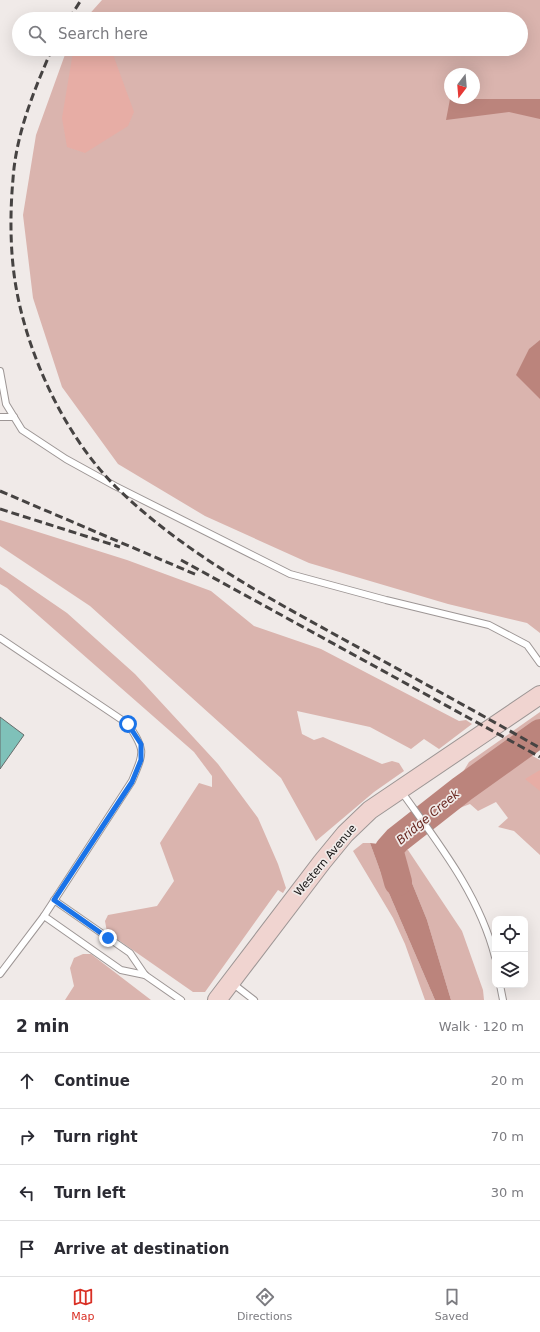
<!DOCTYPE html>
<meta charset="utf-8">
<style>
body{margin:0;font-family:"DejaVu Sans",sans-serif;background:#f2f2f3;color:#2b2b33}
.controls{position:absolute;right:12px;bottom:12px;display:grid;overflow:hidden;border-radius:8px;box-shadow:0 4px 16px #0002}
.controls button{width:36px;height:36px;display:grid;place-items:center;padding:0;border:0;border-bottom:1px solid #e1e1e2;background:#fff;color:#2b2b33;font:20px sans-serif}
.compass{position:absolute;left:444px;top:68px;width:36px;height:36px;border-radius:50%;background:#fff;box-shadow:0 4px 16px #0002;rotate:196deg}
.stop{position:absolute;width:12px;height:12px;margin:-9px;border:3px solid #1a73e8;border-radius:50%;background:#fff}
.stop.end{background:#1a73e8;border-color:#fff;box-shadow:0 1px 4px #0008}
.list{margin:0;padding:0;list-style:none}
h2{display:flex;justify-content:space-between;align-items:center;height:52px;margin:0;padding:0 16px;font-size:17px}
h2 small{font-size:13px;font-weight:400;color:#7c7c81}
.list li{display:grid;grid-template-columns:26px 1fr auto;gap:12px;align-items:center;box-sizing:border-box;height:56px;padding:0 16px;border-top:1px solid #e1e1e2}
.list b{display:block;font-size:15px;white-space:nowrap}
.list em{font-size:13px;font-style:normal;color:#7c7c81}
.icon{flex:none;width:22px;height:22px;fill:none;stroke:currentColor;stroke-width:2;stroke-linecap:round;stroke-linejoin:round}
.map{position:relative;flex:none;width:540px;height:1000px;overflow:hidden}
.search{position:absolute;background:#fff;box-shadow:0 4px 16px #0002;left:12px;right:12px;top:12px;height:44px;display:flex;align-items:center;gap:10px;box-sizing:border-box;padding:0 14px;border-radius:22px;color:#7c7c81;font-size:15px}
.sheet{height:276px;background:#fff}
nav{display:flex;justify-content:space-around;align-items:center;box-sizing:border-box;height:56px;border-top:1px solid #e1e1e2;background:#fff;font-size:11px;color:#7c7c81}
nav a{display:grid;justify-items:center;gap:2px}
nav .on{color:#d93025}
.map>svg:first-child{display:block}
</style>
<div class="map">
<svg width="540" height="1000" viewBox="0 0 540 1000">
<rect width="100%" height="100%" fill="#f0eae8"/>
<g fill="#dab4ae" fill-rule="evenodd">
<path d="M102 0H540V633L527 623 448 604 309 563 205 516 118 464 62 387 33 298 23 215 36 135 67 49H521V19H85ZM450 74H474V98H450Z"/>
<path d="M0 520 127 560 211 591 254 626 321 649 459 721 466 720 472 724 439 749 424 739 411 749 370 727 297 711 302 734 314 740 323 737 382 764 392 761 399 763 404 771 374 792 316 841 281 778 90 606 0 546Z"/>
<path d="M0 567 67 613 135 674 218 764 258 818 278 864 286 888 283 893 278 890 205 992H193L107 932 105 921 108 915 157 906 174 881 160 843 199 783 212 787V776L194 752 7 588 0 584Z"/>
<path d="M540 712V726L458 780 469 762Z"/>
<path d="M527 753 540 760V855L514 831 498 827 508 818 496 802 478 811 470 804 449 812 450 806Z"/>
<path d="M363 843H370L385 884 435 1000H425L405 944 393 918 353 851Z"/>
<path d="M397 846 408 850 462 931 483 990 484 1000H451L427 920Z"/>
<path d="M83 954H91L151 1000H65L74 986 70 968 74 958Z"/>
</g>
<g fill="#e7ada5">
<path d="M78 49H111L134 112 128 126 85 153 67 147 62 118 73 52Z"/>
<path d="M540 770V791L525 779Z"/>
</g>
<g fill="#bb847c">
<path d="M450 99H540V119L509 112 446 120Z"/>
<path d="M540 340V399L516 375 529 349Z"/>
<path d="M540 726V747L450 806 458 780Z"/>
<path d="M370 843 397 846 427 920 451 1000H435L385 884Z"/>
</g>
<path fill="#f0eae8" d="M525 733 540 741V749L530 754 510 744Z"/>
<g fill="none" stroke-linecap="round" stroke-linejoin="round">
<path stroke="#bb847c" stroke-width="28" d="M398 882 389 849 397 840 462 789 540 733"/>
</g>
<path fill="#7fc1b9" stroke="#656b6a" d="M0 717 24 735 0 769Z"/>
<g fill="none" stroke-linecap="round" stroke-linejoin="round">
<g stroke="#9d9695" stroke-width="8">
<g id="lane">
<path d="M0 371 6 404 22 430 66 459 115 486 290 574 386 600 489 625 527 645 540 663"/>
<path d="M0 417H14"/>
<path d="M0 638 128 724C146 751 144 752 132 781L44 916 0 974"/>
<path d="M401 791C438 843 479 894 495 957"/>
<path d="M54 900 130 953 145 975 181 1000"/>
<path d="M44 916 121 970 145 975"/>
<path d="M232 983 254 1000"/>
<path d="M500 985 503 1000"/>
</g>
</g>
<g stroke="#9d9695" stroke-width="20">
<path id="secondary" d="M217 1000 322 862 345 834 370 810 540 695"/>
</g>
<use href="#lane" stroke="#fff" stroke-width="6"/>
<use href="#secondary" stroke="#f0d4d0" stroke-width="18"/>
<g stroke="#464342" stroke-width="3" stroke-dasharray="8 4" stroke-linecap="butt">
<path d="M69 19 81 0"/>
<path d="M52 49C34 90 16 134 13 179 10 212 10 248 15 281 26 353 65 437 117 488 183 552 263 595 343 639 409 675 475 711 540 748"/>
<path d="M0 491 197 575"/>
<path d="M0 509 120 547"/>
<path d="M181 560 540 757"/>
</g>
</g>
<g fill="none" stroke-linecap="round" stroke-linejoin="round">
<path stroke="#1a73e8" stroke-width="5" d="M108 938 54 900 132 782 141 760V744L128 724"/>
</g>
<g text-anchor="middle" stroke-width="3.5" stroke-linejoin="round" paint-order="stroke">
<g font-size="11" fill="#151313" stroke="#f0eae8">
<text transform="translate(325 860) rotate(-50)" y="4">Western Avenue</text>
</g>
<g font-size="12" font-style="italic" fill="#68251e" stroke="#f0eae8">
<text transform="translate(428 817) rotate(-40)" y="4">Bridge Creek</text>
</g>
</g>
</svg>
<div class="controls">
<button><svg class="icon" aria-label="locate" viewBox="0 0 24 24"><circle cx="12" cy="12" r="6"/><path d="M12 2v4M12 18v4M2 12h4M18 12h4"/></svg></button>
<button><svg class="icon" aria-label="layers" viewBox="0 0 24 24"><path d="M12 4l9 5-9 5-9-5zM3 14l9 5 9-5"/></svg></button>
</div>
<svg class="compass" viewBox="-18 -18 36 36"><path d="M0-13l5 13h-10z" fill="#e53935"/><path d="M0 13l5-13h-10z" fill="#7c7c81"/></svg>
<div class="stop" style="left:128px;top:724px"></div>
<div class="stop end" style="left:108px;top:938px"></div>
<div class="search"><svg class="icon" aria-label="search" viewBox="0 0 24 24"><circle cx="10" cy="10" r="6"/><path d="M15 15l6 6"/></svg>Search here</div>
</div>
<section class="sheet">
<h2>2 min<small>Walk · 120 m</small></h2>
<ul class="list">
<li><svg class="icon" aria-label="ahead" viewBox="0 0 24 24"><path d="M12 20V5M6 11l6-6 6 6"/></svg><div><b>Continue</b></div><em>20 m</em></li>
<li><svg class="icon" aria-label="right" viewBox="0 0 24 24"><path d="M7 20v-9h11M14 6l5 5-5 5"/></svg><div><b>Turn right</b></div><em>70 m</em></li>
<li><svg class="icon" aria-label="left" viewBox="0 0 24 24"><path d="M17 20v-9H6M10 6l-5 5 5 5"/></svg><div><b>Turn left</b></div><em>30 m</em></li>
<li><svg class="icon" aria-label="arrive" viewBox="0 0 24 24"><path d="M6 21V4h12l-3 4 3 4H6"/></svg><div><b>Arrive at destination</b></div></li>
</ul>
</section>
<nav>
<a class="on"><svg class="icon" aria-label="map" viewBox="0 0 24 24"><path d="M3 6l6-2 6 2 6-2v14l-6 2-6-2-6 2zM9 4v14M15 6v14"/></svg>Map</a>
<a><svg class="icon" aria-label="directions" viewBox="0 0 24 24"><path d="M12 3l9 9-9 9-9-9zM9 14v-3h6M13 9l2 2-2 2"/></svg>Directions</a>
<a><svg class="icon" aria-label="saved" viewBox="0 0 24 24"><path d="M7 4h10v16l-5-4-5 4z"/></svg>Saved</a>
</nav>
